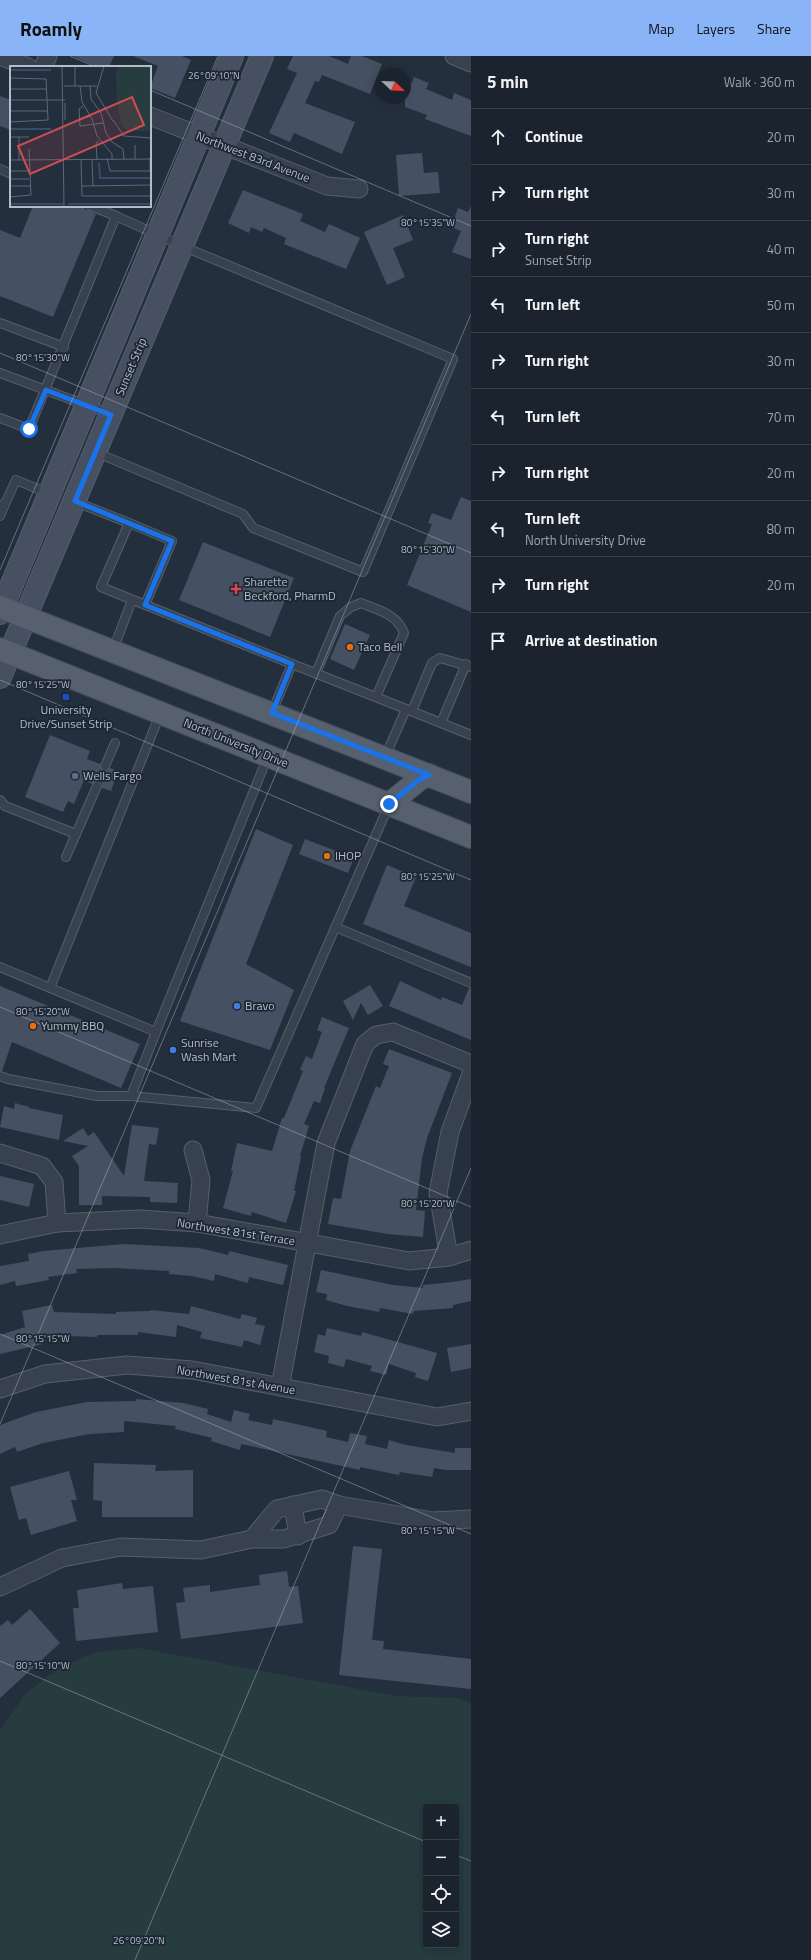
<!DOCTYPE html>
<meta charset="utf-8">
<style>
body{margin:0;font-family:"Titillium Web",sans-serif;background:#242b36;color:#f1f3f6}
.controls{position:absolute;right:12px;bottom:12px;display:grid;overflow:hidden;border-radius:4px;box-shadow:0 2px 10px #0003}
.controls button{width:36px;height:36px;display:grid;place-items:center;padding:0;border:0;border-bottom:1px solid #39404a;background:#1b232e;color:#f1f3f6;font:20px sans-serif}
.compass{position:absolute;left:375px;top:12px;width:36px;height:36px;border-radius:50%;background:#1b232e;box-shadow:0 2px 10px #0003;rotate:113deg}
.stop{position:absolute;width:12px;height:12px;margin:-9px;border:3px solid #1a73e8;border-radius:50%;background:#fff}
.stop.end{background:#1a73e8;border-color:#fff;box-shadow:0 1px 4px #0008}
.list{margin:0;padding:0;list-style:none}
h2{display:flex;justify-content:space-between;align-items:center;height:52px;margin:0;padding:0 16px;font-size:17px}
h2 small{font-size:13px;font-weight:400;color:#a0a4aa}
.list li{display:grid;grid-template-columns:26px 1fr auto;gap:12px;align-items:center;box-sizing:border-box;height:56px;padding:0 16px;border-top:1px solid #39404a}
.list b{display:block;font-size:15px;white-space:nowrap}
.list p{margin:0;font-size:13px;white-space:nowrap;color:#a0a4aa}
.list em{font-size:13px;font-style:normal;color:#a0a4aa}
.icon{flex:none;width:22px;height:22px;fill:none;stroke:currentColor;stroke-width:2;stroke-linecap:round;stroke-linejoin:round}
.map{position:relative;flex:none;width:471px;height:1904px;overflow:hidden}
header{display:flex;align-items:center;gap:24px;box-sizing:border-box;height:56px;padding:0 20px;background:#8ab4f8;color:#111}
header strong{font-size:19px}
nav{display:flex;gap:22px;margin-inline-start:auto;font-size:14px}
main{display:flex}
aside{flex:1;background:#1b232e}
.map>svg:first-child{display:block}
</style>
<header>
<strong>Roamly</strong>
<nav><a>Map</a><a>Layers</a><a>Share</a></nav>
</header>
<main>
<div class="map">
<svg width="471" height="1904" viewBox="0 0 471 1904">
<rect width="100%" height="100%" fill="#242f3e"/>
<path fill="#263c3f" fill-rule="evenodd" d="M139 1592 396 1640 457 1642 471 1647V1904H0V1674L26 1637 59 1612 96 1596ZM426 1751H456V1889H426Z"/>
<g fill="#455162">
<path d="M73 0H114L109 11H97Z"/>
<path d="M133 0H182L191 4 175 42 150 32 158 10Z"/>
<path d="M293 0H329L348 8 351 0H362L382 8 370 38 322 19 319 26 315 25 305 47 355 66 342 98 294 77 290 86 269 77 297 17 287 13Z"/>
<path d="M414 21 429 27 426 33 452 44 454 37 471 44V80L425 63 427 59 405 51V24L412 27Z"/>
<path d="M0 40 11 44V74L0 70Z"/>
<path d="M422 97 424 117 438 116 440 137 399 140 396 99Z"/>
<path d="M243 134 303 158 300 165 325 176 329 168 360 182 346 213 284 188 286 182 264 172 262 176 251 171 249 177 228 167Z"/>
<path d="M33 150H79L96 158 53 261 0 240V174L20 182Z"/>
<path d="M471 150V203L452 196 461 175 451 171 458 152 468 156Z"/>
<path d="M403 159 413 184 393 192 405 221 387 229 364 176Z"/>
<path d="M461 441 471 445V556L407 529 432 468 428 467 432 457 451 464Z"/>
<path d="M203 486 294 522 270 581 179 544Z"/>
<path d="M345 568 370 579 354 614 330 603Z"/>
<path d="M50 679 90 695 87 703 100 708 102 715H106L110 712 118 715 111 735 102 732V727L99 725 92 728 84 724 74 748 68 745 63 756 25 741Z"/>
<path d="M256 773 293 789 246 908 294 934 270 994 180 965Z"/>
<path d="M305 783 354 802 348 817 299 798Z"/>
<path d="M387 809 416 821 404 850 471 877V911L363 868Z"/>
<path d="M400 925 441 944 442 941 462 949 469 932H471V984L389 950Z"/>
<path d="M370 929 383 950 368 959 361 947 353 964 343 945Z"/>
<path d="M0 930 140 988 121 1032 12 986 2 1015H0Z"/>
<path d="M322 961 349 972 324 1032H325L320 1047 314 1045 304 1068 309 1070 300 1100 301 1101 294 1135H296L286 1167 252 1156 251 1160 223 1152 233 1115H231L237 1087 272 1095 282 1062H284L303 1015 300 1014 306 1000 312 1003 322 976 317 974Z"/>
<path d="M389 993 452 1017 427 1082 422 1102 416 1154 425 1155 423 1181 388 1178 328 1168 333 1142 341 1143 350 1095 376 1030 380 1032 389 1010 383 1008Z"/>
<path d="M15 1047 29 1051V1052L63 1059 59 1084 0 1071 4 1050 14 1053Z"/>
<path d="M132 1069 159 1072 156 1089 149 1088 144 1125 178 1127 177 1147 150 1146V1141L102 1140V1149H79V1110L72 1100 88 1090 63 1085 83 1072 88 1080 94 1076 124 1120Z"/>
<path d="M0 1120 34 1128 29 1151 0 1144Z"/>
<path d="M124 1188 199 1192 228 1199 229 1195 288 1209 283 1229 249 1221 248 1227 215 1218 214 1225 192 1220 169 1218V1215L115 1212 76 1213 77 1217 48 1221 49 1224 16 1230 15 1225 0 1229V1210L29 1205 28 1198 43 1195Z"/>
<path d="M321 1214 393 1229 423 1232V1229L452 1226 471 1223V1245L453 1249V1252L414 1255 413 1258 380 1252 379 1256 347 1250 326 1244 327 1238 316 1236Z"/>
<path d="M52 1249 54 1256 116 1258V1256L150 1255V1254L189 1258 191 1250 240 1263 242 1258 257 1262 255 1268 265 1270 260 1289 244 1284 242 1291 200 1282 202 1276 177 1269 176 1281 138 1276V1279H97V1281L42 1279 43 1288 0 1298V1279L25 1271 22 1255Z"/>
<path d="M327 1272 361 1280 362 1276 437 1297 428 1325 415 1321 416 1317 389 1308 386 1319 370 1315 372 1310 346 1303 344 1311 328 1307 329 1300 314 1296 318 1278 325 1280Z"/>
<path d="M471 1288V1312L451 1316 447 1292Z"/>
<path d="M136 1343 183 1347 208 1353 207 1358 231 1366 234 1354 250 1358 248 1364 272 1369 273 1363 296 1368 327 1375 326 1381 348 1386 350 1377 367 1380 365 1388 387 1393 389 1384 406 1389 455 1397V1392H471V1414H445L434 1412 432 1421 400 1416 399 1419 360 1411V1414L241 1388 240 1394 211 1385 212 1382 175 1373 176 1370 124 1365V1376L90 1378 43 1387 17 1396 15 1391 0 1398V1369L36 1356 87 1346 136 1345Z"/>
<path d="M94 1407 156 1409 155 1415 193 1414V1461H102V1445L93 1444Z"/>
<path d="M69 1415 77 1444H71L77 1465 31 1479 26 1462 19 1464 10 1431Z"/>
<path d="M353 1490 382 1493 372 1584 384 1585 383 1593 471 1603V1633L339 1619Z"/>
<path d="M287 1515 289 1531 298 1530 303 1567 181 1583 176 1547 185 1546 183 1532 210 1529V1536L260 1529 259 1519Z"/>
<path d="M122 1527 123 1533 153 1530 158 1576 76 1585 73 1552H79L77 1534Z"/>
<path d="M30 1553 60 1587 0 1642V1570L8 1564 12 1569Z"/>
</g>
<g fill="none" stroke-linecap="round" stroke-linejoin="round">
<g stroke="#565f6c" stroke-width="10">
<g id="lane">
<path d="M0 113 11 118"/>
<path d="M91 150 116 160"/>
<path d="M0 267 64 291"/>
<path d="M0 317 110 358"/>
<path d="M0 362 29 373 116 160 182 190 453 303 363 516 253 472 243 458 95 396"/>
<path d="M76 446 129 467"/>
<path d="M0 449 4 450 16 424 50 438"/>
<path d="M0 460 4 450"/>
<path d="M145 549 172 485 129 467 101 531 292 608"/>
<path d="M113 594 132 544"/>
<path d="M316 617 340 560 351 551 361 547C378 554 397 558 404 577L376 641"/>
<path d="M412 655 432 607 440 602 471 611"/>
<path d="M272 656 292 608 406 653"/>
<path d="M441 667 466 608"/>
<path d="M385 701 406 653 471 679"/>
<path d="M105 710 115 687"/>
<path d="M0 744 5 750 76 778 97 730"/>
<path d="M66 801 76 778"/>
<path d="M335 871 471 927"/>
<path d="M0 911 156 976 268 700"/>
<path d="M50 932 160 658"/>
<path d="M0 1020 8 1023 97 1040H131L256 1052 389 749"/>
<path d="M131 1040 156 976"/>
</g>
</g>
<g stroke="#565f6c" stroke-width="19">
<g id="street">
<path d="M0 0 28 11"/>
<path d="M454 0 471 7"/>
<path d="M43 11 48 0"/>
<path d="M150 60 327 130 359 133"/>
<path d="M193 1094 201 1124 197 1167"/>
<path d="M0 1097 42 1110 54 1126 57 1167"/>
<path d="M0 1179 57 1167 140 1163 197 1167 409 1205 449 1201 471 1194"/>
<path d="M449 1201 438 1137 450 1076 471 1018"/>
<path d="M280 1331 326 1087 365 988 376 979 393 976 471 1008"/>
<path d="M0 1333 45 1318 127 1309 192 1314 437 1361 471 1355"/>
<path d="M293 1449 298 1480"/>
<path d="M252 1483 277 1453 322 1443 339 1449 433 1465 471 1463"/>
<path d="M0 1531 62 1502 121 1491 201 1494 252 1483H284L329 1469 339 1449"/>
</g>
</g>
<g stroke="#565f6c" stroke-width="24">
<g id="secondary">
<path d="M0 557 232 0"/>
<path d="M0 621 262 0"/>
</g>
</g>
<g stroke="#414a57" stroke-width="24">
<g id="primary">
<path d="M0 551 471 736"/>
<path d="M0 593 471 781"/>
<path d="M389 748 420 723 429 719"/>
</g>
</g>
<use href="#lane" stroke="#38414e" stroke-width="8"/>
<use href="#street" stroke="#38414e" stroke-width="17"/>
<use href="#secondary" stroke="#465061" stroke-width="22"/>
<use href="#primary" stroke="#56606e" stroke-width="22"/>
</g>
<g fill="none" stroke-linecap="round" stroke-linejoin="round">
<path stroke="#1a73e8" stroke-width="5" d="M29 373 46 334 111 359 75 445 172 485 145 549 292 608 272 657 429 719 420 723 389 748"/>
</g>
<path fill="none" stroke="#b4bcc9" stroke-width="1" stroke-opacity="0.45" d="M70 0 96 11M150 34 471 170M0 297 471 497M0 514 218 0M0 624 471 824M0 951 471 1151M0 1278 471 1478M0 1368 471 258M0 1605 426 1786M456 1799 471 1805M135 1904 471 1112"/>
<path fill="#e0444e" stroke="#1d2633" stroke-width="1.5" d="M234 527h4v4h4v4h-4v4h-4v-4h-4v-4h4z"/>
<g fill="#e8710a" stroke="#1d2633" stroke-width="1.5">
<circle cx="350" cy="591" r="4"/>
<circle cx="327" cy="800" r="4"/>
<circle cx="33" cy="970" r="4"/>
</g>
<rect fill="#1a4fb4" stroke="#1d2633" stroke-width="1.5" x="62" y="637" width="8" height="8" rx="2"/>
<circle fill="#5c6f8a" stroke="#1d2633" stroke-width="1.5" cx="75" cy="720" r="4"/>
<g fill="#3f7fe0" stroke="#1d2633" stroke-width="1.5">
<circle cx="237" cy="950" r="4"/>
<circle cx="173" cy="994" r="4"/>
</g>
<g text-anchor="middle" stroke-width="3.5" stroke-linejoin="round" paint-order="stroke">
<g font-size="12" fill="#b4bcc9" stroke="#1d2633">
<text transform="translate(253 101) rotate(21)" y="4">Northwest 83rd Avenue</text>
<text transform="translate(131 311) rotate(-67)" y="4">Sunset Strip</text>
<text transform="translate(236 687) rotate(22)" y="4">North University Drive</text>
<text transform="translate(236 1176) rotate(9)" y="4">Northwest 81st Terrace</text>
<text transform="translate(236 1324) rotate(10)" y="4">Northwest 81st Avenue</text>
</g>
<g font-size="12" fill="#b4bcc9" stroke="#1d2633" text-anchor="start">
<text x="244" y="530">Sharette<tspan x="244" dy="14">Beckford, PharmD</tspan></text>
<text x="358" y="595">Taco Bell</text>
<text x="66" y="658" text-anchor="middle">University<tspan x="66" dy="14">Drive/Sunset Strip</tspan></text>
<text x="83" y="724">Wells Fargo</text>
<text x="335" y="804">IHOP</text>
<text x="245" y="954">Bravo</text>
<text x="41" y="974">Yummy BBQ</text>
<text x="181" y="991">Sunrise<tspan x="181" dy="14">Wash Mart</tspan></text>
</g>
</g>
<g transform="translate(10 10)">
<rect width="141" height="141" fill="#242f3e"/>
<path d="M108 0H141V65H118L112 59 107 39 106 6Z" fill="#263c3f"/>
<path fill="none" stroke="#394c67" stroke-width="2" d="M0 4H41M0 63H41M89 97 90 112H141M0 113H19M0 138H53M58 138H141"/>
<path fill="none" stroke="#5e6776" stroke-width="1" d="M52 0 54 141M65 0V20M94 0 86 27 103 55M0 12 36 13 38 54 0 56M54 20H87M70 20 72 36 82 53 87 70 102 88V94M80 20 81 33 91 47 96 67 102 76 113 83 114 93M0 23H37M0 34H55M55 37V54M73 40 69 43 70 60 93 57M0 45H37M69 54 81 50M103 54 114 70 141 72M0 71H19M9 71V94M97 92 100 105H141M140 92V105M71 93 72 130H141M125 93V79M0 94 141 93M82 94 83 120M87 94 86 77 89 75M0 105H20M0 120H21M72 120 141 119M0 131 21 129 19 83"/>
<path fill="#ce4d50" fill-opacity="0.15" stroke="#ce4d50" stroke-width="2" d="M122 31 134 59 20 108 8 80Z"/>
<rect width="141" height="141" fill="none" stroke="#b4bcc9" stroke-width="2"/>
</g>
<g font-size="10" text-anchor="middle" fill="#b4bcc9" stroke="#1d2633" stroke-width="3.5" stroke-linejoin="round" paint-order="stroke">
<text x="214" y="23">26°09'10"N</text>
<text x="428" y="170">80°15'35"W</text>
<text x="43" y="305">80°15'30"W</text>
<text x="428" y="497">80°15'30"W</text>
<text x="43" y="632">80°15'25"W</text>
<text x="428" y="824">80°15'25"W</text>
<text x="43" y="959">80°15'20"W</text>
<text x="428" y="1151">80°15'20"W</text>
<text x="43" y="1286">80°15'15"W</text>
<text x="428" y="1478">80°15'15"W</text>
<text x="43" y="1613">80°15'10"W</text>
<text x="139" y="1888">26°09'20"N</text>
</g>
</svg>
<div class="controls">
<button>+</button>
<button>−</button>
<button><svg class="icon" aria-label="locate" viewBox="0 0 24 24"><circle cx="12" cy="12" r="6"/><path d="M12 2v4M12 18v4M2 12h4M18 12h4"/></svg></button>
<button><svg class="icon" aria-label="layers" viewBox="0 0 24 24"><path d="M12 4l9 5-9 5-9-5zM3 14l9 5 9-5"/></svg></button>
</div>
<svg class="compass" viewBox="-18 -18 36 36"><path d="M0-13l5 13h-10z" fill="#e53935"/><path d="M0 13l5-13h-10z" fill="#a0a4aa"/></svg>
<div class="stop" style="left:29px;top:373px"></div>
<div class="stop end" style="left:389px;top:748px"></div>
</div>
<aside>
<h2>5 min<small>Walk · 360 m</small></h2>
<ul class="list">
<li><svg class="icon" aria-label="ahead" viewBox="0 0 24 24"><path d="M12 20V5M6 11l6-6 6 6"/></svg><div><b>Continue</b></div><em>20 m</em></li>
<li><svg class="icon" aria-label="right" viewBox="0 0 24 24"><path d="M7 20v-9h11M14 6l5 5-5 5"/></svg><div><b>Turn right</b></div><em>30 m</em></li>
<li><svg class="icon" aria-label="right" viewBox="0 0 24 24"><path d="M7 20v-9h11M14 6l5 5-5 5"/></svg><div><b>Turn right</b><p>Sunset Strip</p></div><em>40 m</em></li>
<li><svg class="icon" aria-label="left" viewBox="0 0 24 24"><path d="M17 20v-9H6M10 6l-5 5 5 5"/></svg><div><b>Turn left</b></div><em>50 m</em></li>
<li><svg class="icon" aria-label="right" viewBox="0 0 24 24"><path d="M7 20v-9h11M14 6l5 5-5 5"/></svg><div><b>Turn right</b></div><em>30 m</em></li>
<li><svg class="icon" aria-label="left" viewBox="0 0 24 24"><path d="M17 20v-9H6M10 6l-5 5 5 5"/></svg><div><b>Turn left</b></div><em>70 m</em></li>
<li><svg class="icon" aria-label="right" viewBox="0 0 24 24"><path d="M7 20v-9h11M14 6l5 5-5 5"/></svg><div><b>Turn right</b></div><em>20 m</em></li>
<li><svg class="icon" aria-label="left" viewBox="0 0 24 24"><path d="M17 20v-9H6M10 6l-5 5 5 5"/></svg><div><b>Turn left</b><p>North University Drive</p></div><em>80 m</em></li>
<li><svg class="icon" aria-label="right" viewBox="0 0 24 24"><path d="M7 20v-9h11M14 6l5 5-5 5"/></svg><div><b>Turn right</b></div><em>20 m</em></li>
<li><svg class="icon" aria-label="arrive" viewBox="0 0 24 24"><path d="M6 21V4h12l-3 4 3 4H6"/></svg><div><b>Arrive at destination</b></div></li>
</ul>
</aside>
</main>
